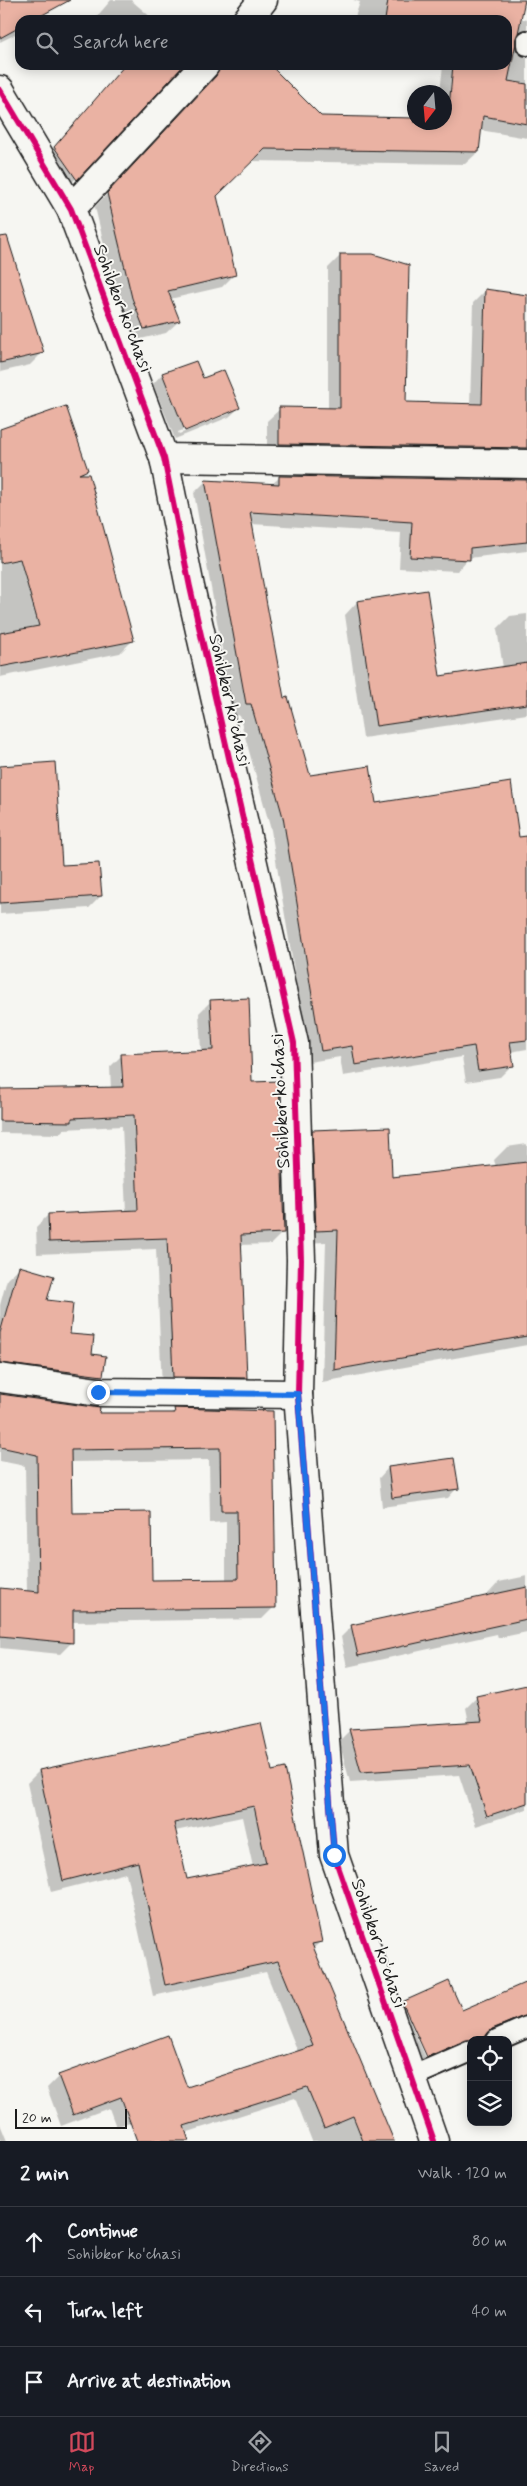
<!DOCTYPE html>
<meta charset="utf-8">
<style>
body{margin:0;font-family:Mynerve,sans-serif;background:#20242c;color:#f1f3f6}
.controls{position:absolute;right:15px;bottom:15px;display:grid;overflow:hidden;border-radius:10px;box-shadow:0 2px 12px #0003}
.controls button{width:45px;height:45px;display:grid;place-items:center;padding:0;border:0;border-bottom:1px solid #363941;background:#171b24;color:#f1f3f6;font:25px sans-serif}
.compass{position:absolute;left:407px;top:85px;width:45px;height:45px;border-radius:50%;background:#171b24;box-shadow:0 2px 12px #0003;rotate:196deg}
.scale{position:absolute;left:15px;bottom:12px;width:112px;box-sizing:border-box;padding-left:5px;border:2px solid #1c1c1c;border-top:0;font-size:14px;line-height:18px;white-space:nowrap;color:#1c1c1c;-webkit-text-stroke:4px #f6f6f2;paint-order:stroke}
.stop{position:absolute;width:15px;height:15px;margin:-11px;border:4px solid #1a73e8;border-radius:50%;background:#fff}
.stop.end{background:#1a73e8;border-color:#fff;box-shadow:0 1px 5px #0008}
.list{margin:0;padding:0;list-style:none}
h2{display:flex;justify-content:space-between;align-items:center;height:65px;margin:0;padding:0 20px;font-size:21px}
h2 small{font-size:16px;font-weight:400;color:#9ea1a6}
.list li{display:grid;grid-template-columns:32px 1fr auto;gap:15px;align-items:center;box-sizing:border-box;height:70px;padding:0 20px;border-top:1px solid #363941}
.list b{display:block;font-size:19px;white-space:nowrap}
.list p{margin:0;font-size:16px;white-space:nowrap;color:#9ea1a6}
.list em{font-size:16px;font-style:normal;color:#9ea1a6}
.icon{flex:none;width:28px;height:28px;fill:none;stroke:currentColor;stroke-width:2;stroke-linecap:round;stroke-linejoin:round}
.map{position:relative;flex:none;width:527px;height:2141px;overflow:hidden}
.search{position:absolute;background:#171b24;box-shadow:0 2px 12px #0003;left:15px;right:15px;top:15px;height:55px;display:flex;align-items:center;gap:12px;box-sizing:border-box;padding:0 18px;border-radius:15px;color:#9ea1a6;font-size:19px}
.sheet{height:275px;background:#171b24}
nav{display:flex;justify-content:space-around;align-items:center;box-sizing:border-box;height:70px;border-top:1px solid #363941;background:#171b24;font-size:14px;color:#9ea1a6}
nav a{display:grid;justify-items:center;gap:2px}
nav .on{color:#d1495b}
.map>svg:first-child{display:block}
</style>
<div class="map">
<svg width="527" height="2141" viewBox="0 0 527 2141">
<rect width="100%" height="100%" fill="#f6f6f2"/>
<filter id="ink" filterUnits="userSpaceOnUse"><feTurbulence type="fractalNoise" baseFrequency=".02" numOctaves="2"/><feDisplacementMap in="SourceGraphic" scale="10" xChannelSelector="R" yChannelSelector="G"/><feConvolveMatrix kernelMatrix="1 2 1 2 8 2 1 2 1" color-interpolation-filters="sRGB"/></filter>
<g filter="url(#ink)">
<g fill="#0003" fill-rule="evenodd">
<path d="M0 0H31L40 15 35 20H20V32L0 42Z"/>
<path d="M111 0H131L154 20H94Z"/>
<path d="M353 0H524L520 18 527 20V138L480 130 478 152 465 164 251 161 216 196 234 275 222 287 170 299 179 321 166 333 132 341 120 311 95 207 229 65H269L320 117 414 119V122H444V92H440L443 65H507V20H354L360 2ZM514 41 525 47 527 58 516 52Z"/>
<path d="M125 65H182L64 191 42 161Z"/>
<path d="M0 239 42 353 30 365 0 372Z"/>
<path d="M341 255 405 403 470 405 473 303 486 290 527 296V468L267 456V421L280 409H328V268Z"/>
<path d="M196 363 202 379 239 408 229 417 175 439 153 384 162 374ZM229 411V414L179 434 178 432Z"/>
<path d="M0 431 87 470 81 475 132 641 120 653 0 677Z"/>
<path d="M280 477 527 481V551L469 558 457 571 399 568 401 533 251 524 282 699 309 776 375 805 518 838 527 837V1049L510 1052 512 1065 500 1077 466 1082 462 1057 343 1076 340 1057 309 1062 271 830 239 715 234 716 194 493 206 481 271 485Z"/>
<path d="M357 602 439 678 503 668 497 629 510 616 527 614V714L363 738 345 615Z"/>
<path d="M0 767 61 866 101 896 89 908 0 914Z"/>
<path d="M211 1001 251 1083 283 1232 271 1244 240 1245 245 1377 234 1389H162L156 1249 37 1254 36 1227 48 1215 126 1212 122 1126 64 1129 59 1134 0 1133V1091L111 1089 110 1067 122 1055 201 1052 199 1013ZM121 1065H123L124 1093 122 1094Z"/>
<path d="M313 1131 391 1179 496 1167 494 1160 507 1147 527 1144V1345L322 1382 326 1242 303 1243 300 1144Z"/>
<path d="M19 1268 68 1335 91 1355 102 1376 90 1388 0 1377V1305L7 1279Z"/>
<path d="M0 1395 98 1415 171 1414 175 1410 272 1413 274 1607 262 1619 72 1622V1642L60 1654 0 1648V1589L27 1592 25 1466 0 1461ZM209 1460 210 1523 226 1522V1580L151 1581 70 1514 69 1462Z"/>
<path d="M388 1468 457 1488 448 1498 382 1507 379 1478Z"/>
<path d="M527 1576V1632L498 1638 497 1634 347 1667 341 1637 352 1626 489 1596 488 1594 499 1582Z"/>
<path d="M527 1686V1809L476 1826 459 1775 350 1782 339 1741 350 1730 469 1723 466 1708 477 1697Z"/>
<path d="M39 1771 271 1772 321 1941 313 1949 392 2141H312L295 2098 185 2133 187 2141H142L135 2120 116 2127 109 2108 61 2126 47 2088 59 2076 186 2089 298 2052 266 1972 153 1996 126 1873 51 1892 27 1783ZM242 1817 253 1867 186 1881 175 1831Z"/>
<path d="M527 1984V2026L509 2028 482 2040H471V2050L430 2062 405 2006H403L428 2063 414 2069 391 2015 403 2003 461 2011Z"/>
<path d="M0 2124 7 2141H0Z"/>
</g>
<g fill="#eab2a3" stroke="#1c1c1c" fill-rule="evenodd">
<path d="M0 0H70L33 20H20V27L0 38Z"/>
<path d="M388 0H525L508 81 527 84V124L483 116 479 152 265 149 217 196 236 275 168 291 180 321 144 329 132 298 107 193 216 76 220 65H270L321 116 414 118V122H444V118H448L453 65H507V20H385Z"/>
<path d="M125 65H184L77 180 54 147Z"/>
<path d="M7 236 44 353 0 363V237Z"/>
<path d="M340 254H373L409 265 406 402 482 404 485 289 527 295V448L279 444V407L340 408Z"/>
<path d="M196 361 203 378 224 370 240 408 185 431 162 373Z"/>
<path d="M66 406 88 470 79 474H89L134 641 0 667V633L39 626 20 559 0 563V429Z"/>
<path d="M279 476 527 480V542L470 548V560L410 557 412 522 250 512 284 698 288 697 310 775 370 766 376 803 511 782 519 837 527 836V1040L510 1042 514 1066 478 1071 474 1046 355 1065 352 1046 321 1051 283 817 251 704H246L205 480 279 484Z"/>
<path d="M427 590 440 676 527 663V704L376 726 357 601Z"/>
<path d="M55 762 62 865 99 863 102 896 0 903V766Z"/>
<path d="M249 998 252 1082 279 1081 284 1233 241 1235 247 1378 173 1377 167 1238 49 1242 48 1214 138 1210 134 1115 72 1118V1122L0 1121V1089L123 1087 121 1054 213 1050 210 1000Z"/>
<path d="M390 1127 392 1177 527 1162V1336L334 1370 338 1230 316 1231 312 1130Z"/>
<path d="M19 1266 54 1276 47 1300 73 1303 70 1334 94 1336 92 1354 106 1356 103 1376 0 1363V1333Z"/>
<path d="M0 1394 100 1408 99 1413H175L174 1408 273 1411 276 1608 73 1610V1643L0 1636V1588L39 1592 37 1455 0 1447ZM220 1448 221 1511H237L238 1579 152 1580 151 1512 72 1513 71 1450Z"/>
<path d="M454 1458 459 1489 392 1498 388 1467Z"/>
<path d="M527 1587V1619L358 1656 351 1625Z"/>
<path d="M527 1685V1803L487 1816 470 1765 361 1772 349 1729 482 1721 476 1696Z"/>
<path d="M261 1723 272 1771 285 1768 322 1942 312 1944 394 2141H363L353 2116 324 2128 307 2087 184 2126 189 2141H137L121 2097 73 2115 58 2075 168 2035 187 2087 313 2046 278 1961 165 1985 138 1862 63 1881 39 1770ZM254 1806 266 1863 187 1879 174 1823Z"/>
<path d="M449 1981 462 2010 527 1982V2015L492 2029 482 2040H466L427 2057 402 2002Z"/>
</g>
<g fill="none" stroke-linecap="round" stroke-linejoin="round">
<g stroke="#1c1c1c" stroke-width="24">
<g id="lane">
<path d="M527 41V45"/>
<path d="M497 2040 527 2027"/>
<path d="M411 2077 471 2051"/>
</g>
</g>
<g stroke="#1c1c1c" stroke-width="31">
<g id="street">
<path d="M247 20 263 0"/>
<path d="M71 209 205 65"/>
<path d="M164 458 527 464"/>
<path d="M0 1378 98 1392 298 1394"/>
</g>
</g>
<g stroke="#1c1c1c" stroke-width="31">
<path id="secondary" d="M0 90 71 209 164 458 190 587 294 1043 301 1260 298 1394 334 1855 434 2141"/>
</g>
<use href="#lane" stroke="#f6f6f2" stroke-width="20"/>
<use href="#street" stroke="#f6f6f2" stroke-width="28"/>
<use href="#secondary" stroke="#f6f6f2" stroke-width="28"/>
<g stroke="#f6f6f2" stroke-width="9">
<path id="cycleway" d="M0 90 71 209 164 458 190 587 294 1043 301 1260 298 1394 334 1855 434 2141"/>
</g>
<use href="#cycleway" stroke="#d6006c" stroke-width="6"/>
</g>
</g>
<g fill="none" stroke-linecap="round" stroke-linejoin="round" filter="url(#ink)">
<path stroke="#1a73e8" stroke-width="6" d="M98 1392 298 1394 334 1855"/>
</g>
<g text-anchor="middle" stroke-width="4" stroke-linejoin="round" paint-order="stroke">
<g font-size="19" fill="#1c1c1c" stroke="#f6f6f2">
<text transform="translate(124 308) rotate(69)" y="7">Sohibkor ko'chasi</text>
<text transform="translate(231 700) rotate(77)" y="7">Sohibkor ko'chasi</text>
<text transform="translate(279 1101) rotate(-93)" y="7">Sohibkor ko'chasi</text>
<text transform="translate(380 1943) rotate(71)" y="7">Sohibkor ko'chasi</text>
</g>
</g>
</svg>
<div class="controls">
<button><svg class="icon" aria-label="locate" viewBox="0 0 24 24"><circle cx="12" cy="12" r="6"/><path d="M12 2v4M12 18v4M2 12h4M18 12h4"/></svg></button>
<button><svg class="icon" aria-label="layers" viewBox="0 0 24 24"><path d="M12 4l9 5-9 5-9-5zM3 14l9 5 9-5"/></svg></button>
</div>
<svg class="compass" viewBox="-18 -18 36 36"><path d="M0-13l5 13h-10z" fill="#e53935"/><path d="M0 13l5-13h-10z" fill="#9ea1a6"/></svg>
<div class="scale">20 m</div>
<div class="stop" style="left:334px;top:1855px"></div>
<div class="stop end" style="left:98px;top:1392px"></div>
<div class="search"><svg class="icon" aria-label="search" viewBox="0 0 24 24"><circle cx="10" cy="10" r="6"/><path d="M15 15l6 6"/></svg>Search here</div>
</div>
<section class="sheet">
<h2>2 min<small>Walk · 120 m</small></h2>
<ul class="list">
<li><svg class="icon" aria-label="ahead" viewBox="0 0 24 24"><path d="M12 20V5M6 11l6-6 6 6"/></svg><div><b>Continue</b><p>Sohibkor ko'chasi</p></div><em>80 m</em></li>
<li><svg class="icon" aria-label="left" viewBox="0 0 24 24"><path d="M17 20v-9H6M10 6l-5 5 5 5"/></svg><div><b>Turn left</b></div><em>40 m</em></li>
<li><svg class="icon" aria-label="arrive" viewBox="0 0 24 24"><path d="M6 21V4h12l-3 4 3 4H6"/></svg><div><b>Arrive at destination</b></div></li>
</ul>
</section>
<nav>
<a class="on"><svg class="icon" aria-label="map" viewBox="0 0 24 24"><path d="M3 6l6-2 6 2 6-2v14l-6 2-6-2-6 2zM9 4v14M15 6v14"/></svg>Map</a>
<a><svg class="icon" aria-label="directions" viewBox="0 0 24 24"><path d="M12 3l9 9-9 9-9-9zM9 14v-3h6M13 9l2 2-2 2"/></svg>Directions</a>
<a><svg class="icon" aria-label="saved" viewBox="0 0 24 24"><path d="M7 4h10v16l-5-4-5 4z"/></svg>Saved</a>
</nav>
